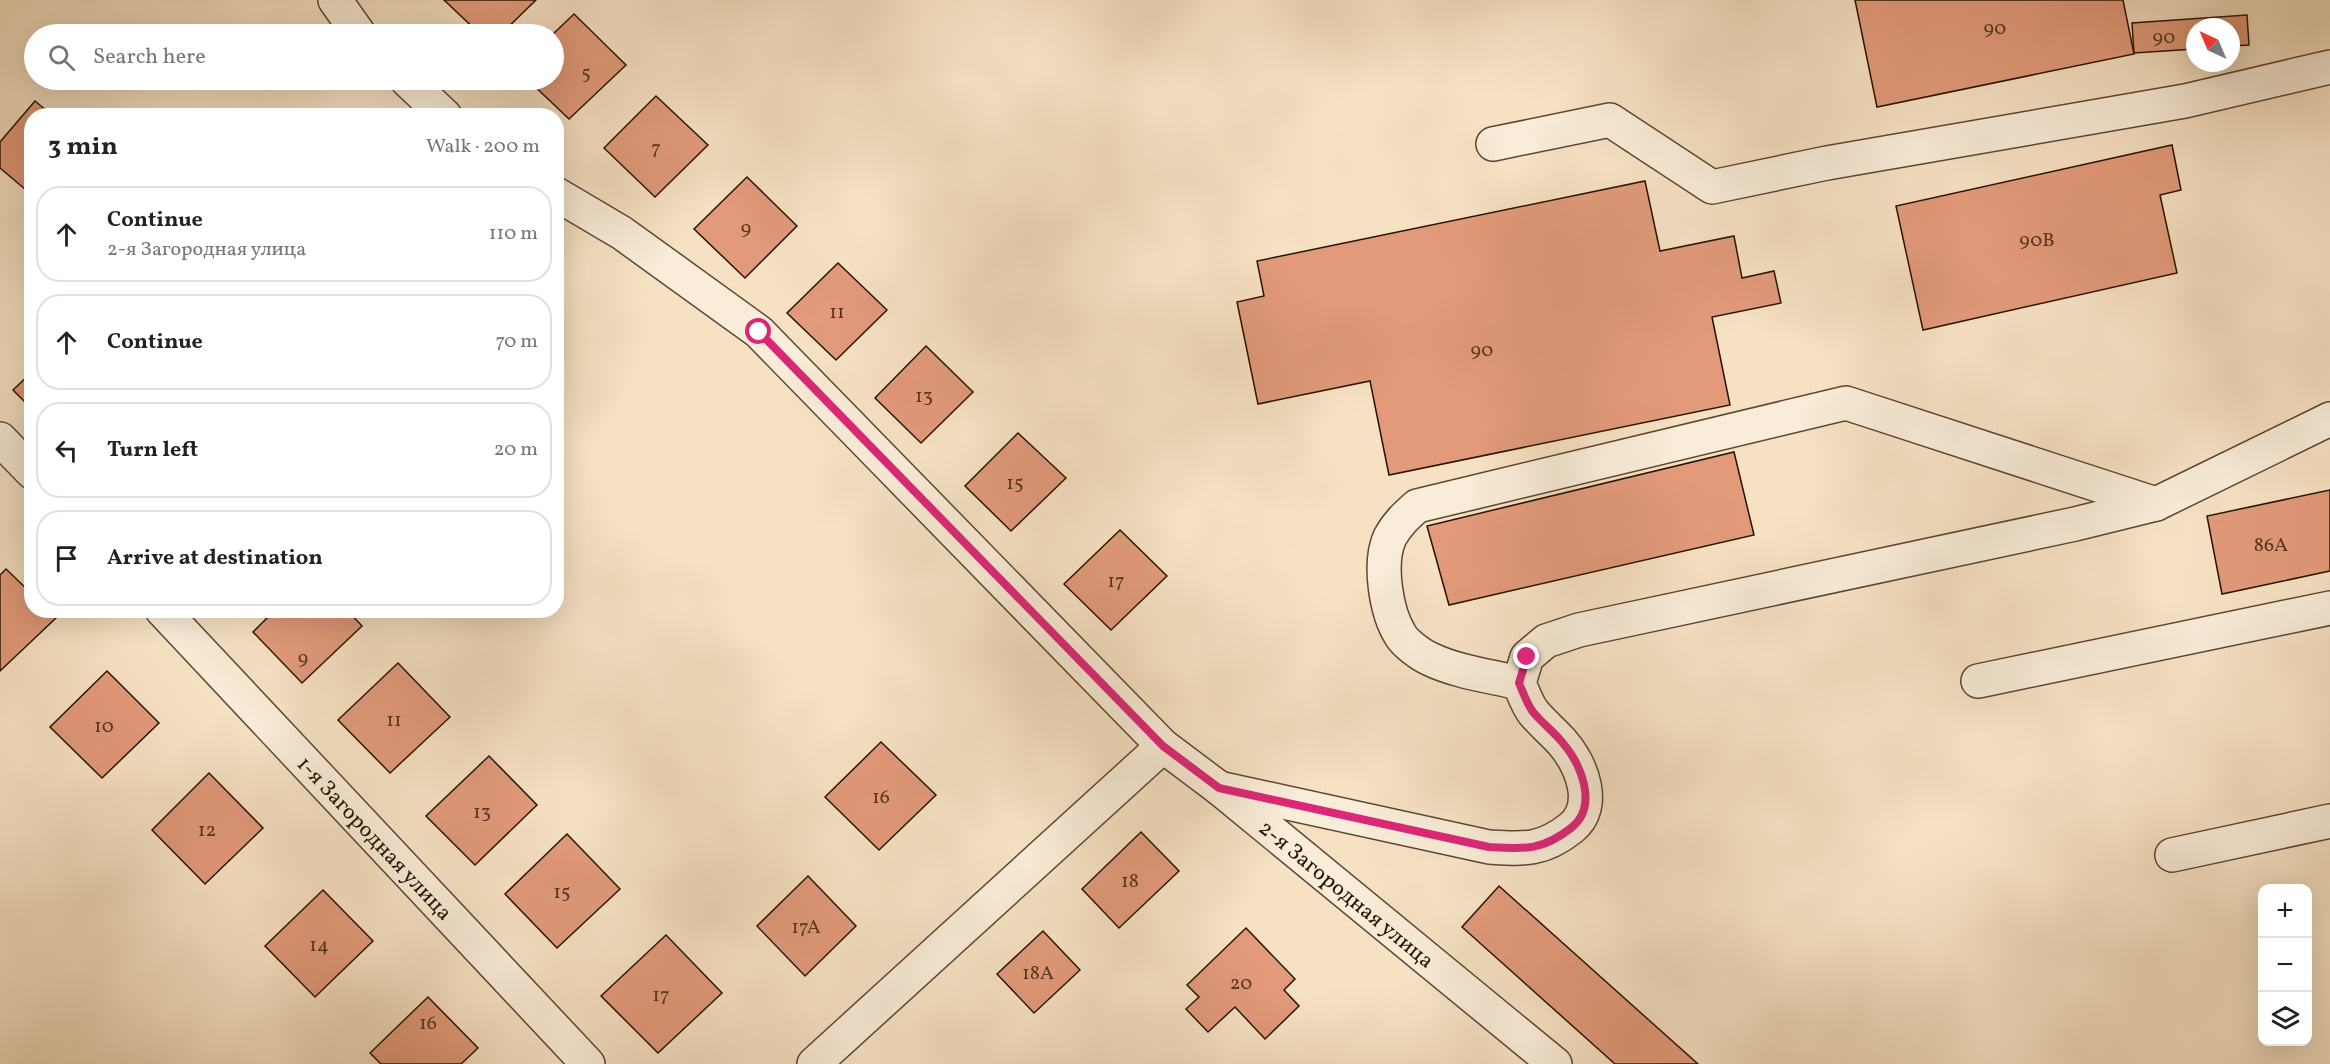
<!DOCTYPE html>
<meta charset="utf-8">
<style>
body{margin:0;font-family:Vollkorn,serif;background:#f6f6f6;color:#222}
.controls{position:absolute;right:18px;bottom:18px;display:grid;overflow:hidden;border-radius:12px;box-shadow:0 6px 24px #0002}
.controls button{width:54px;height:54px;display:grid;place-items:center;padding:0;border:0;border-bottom:2px solid #e0e0e0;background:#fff;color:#222;font:30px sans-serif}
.compass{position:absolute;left:2186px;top:18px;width:54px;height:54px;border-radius:50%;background:#fff;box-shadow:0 6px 24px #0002;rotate:316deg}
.stop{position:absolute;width:18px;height:18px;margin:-14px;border:4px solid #db2777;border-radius:50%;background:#fff}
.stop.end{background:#db2777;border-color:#fff;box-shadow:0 2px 6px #0008}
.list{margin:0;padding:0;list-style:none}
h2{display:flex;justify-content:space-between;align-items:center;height:78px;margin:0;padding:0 24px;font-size:26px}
h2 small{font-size:20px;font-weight:400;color:#767676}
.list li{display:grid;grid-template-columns:39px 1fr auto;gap:18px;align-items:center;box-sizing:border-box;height:96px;margin:0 12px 12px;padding:0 12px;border:2px solid #e0e0e0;border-radius:24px}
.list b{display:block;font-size:22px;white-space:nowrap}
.list p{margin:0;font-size:20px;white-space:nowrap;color:#767676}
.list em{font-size:20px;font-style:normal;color:#767676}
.icon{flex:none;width:33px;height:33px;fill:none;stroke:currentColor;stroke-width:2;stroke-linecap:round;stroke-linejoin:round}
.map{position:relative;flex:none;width:2330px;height:1064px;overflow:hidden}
.search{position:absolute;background:#fff;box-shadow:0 6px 24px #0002;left:24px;top:24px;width:540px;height:66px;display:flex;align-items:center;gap:15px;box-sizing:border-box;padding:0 21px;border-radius:33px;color:#767676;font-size:22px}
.panel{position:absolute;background:#fff;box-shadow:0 6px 24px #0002;left:24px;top:108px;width:540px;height:510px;border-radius:24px}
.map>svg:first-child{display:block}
</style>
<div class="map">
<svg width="2330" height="1064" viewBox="0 0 2330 1064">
<rect width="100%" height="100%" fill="#f6e1c3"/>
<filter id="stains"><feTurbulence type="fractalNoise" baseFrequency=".00333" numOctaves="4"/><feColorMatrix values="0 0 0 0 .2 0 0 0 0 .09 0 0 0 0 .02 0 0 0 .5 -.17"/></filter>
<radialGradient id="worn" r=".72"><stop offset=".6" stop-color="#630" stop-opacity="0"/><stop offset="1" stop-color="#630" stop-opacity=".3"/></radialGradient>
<g fill="#e29a7a" stroke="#281400" stroke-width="1.5">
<path d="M444 0H536L501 34H480Z"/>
<path d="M1855 0H2123L2134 54 1877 107Z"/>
<path d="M574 14 626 65 569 119 528 80H554L553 34Z"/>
<path d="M2247 15 2249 45 2231 46V27H2195V49L2134 53 2132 23Z"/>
<path d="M656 96 708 145 655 197 604 148Z"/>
<path d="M35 101 53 116H32V195L0 168V142Z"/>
<path d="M2172 145 2181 190 2160 195 2177 273 1923 330 1896 206Z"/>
<path d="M747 177 797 226 745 278 694 229Z"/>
<path d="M1645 181 1660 251 1734 236 1742 278 1774 271 1781 303 1712 317 1730 405 1389 475 1370 381 1258 404 1237 302 1264 296 1257 261Z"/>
<path d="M838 263 887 310 836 360 787 313Z"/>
<path d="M926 346 973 392 921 443 875 398Z"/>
<path d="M32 372V409L13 390Z"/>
<path d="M1018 433 1066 478 1011 531 965 486Z"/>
<path d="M1734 452 1754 535 1449 605 1427 526Z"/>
<path d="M2330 490V571L2222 594 2207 516Z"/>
<path d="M1120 530 1167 576 1111 630 1064 584Z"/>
<path d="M6 569 32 594V610H48L56 618 0 671V575Z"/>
<path d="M275 610H347L362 626 302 683 253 632Z"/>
<path d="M398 663 450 717 390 773 338 720Z"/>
<path d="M107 671 159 723 102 778 50 727Z"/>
<path d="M881 742 936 795 879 850 825 797Z"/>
<path d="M489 756 537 805 475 865 426 816Z"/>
<path d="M209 773 263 828 205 884 152 830Z"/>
<path d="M1141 832 1179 871 1119 928 1082 889Z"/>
<path d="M567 834 620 889 557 948 505 894Z"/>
<path d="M808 876 856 926 805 976 757 926Z"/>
<path d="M1499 886 1698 1064H1615L1462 927Z"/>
<path d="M323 890 373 941 315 997 265 946Z"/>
<path d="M1246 928 1295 979 1284 990 1299 1006 1265 1039 1235 1007 1208 1032 1186 1009 1199 997 1187 985Z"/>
<path d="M1043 931 1080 970 1034 1013 997 974Z"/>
<path d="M666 935 722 993 658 1053 601 996Z"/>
<path d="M428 997 478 1048 461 1064H381L370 1053Z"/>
</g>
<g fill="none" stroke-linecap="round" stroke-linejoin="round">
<g stroke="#5c4731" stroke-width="36">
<g id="minor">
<path d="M335 0 359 34"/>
<path d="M407 80 445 116"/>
<path d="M1493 144 1610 120 1712 187 1827 163 2185 101 2330 67"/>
<path id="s1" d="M556 194 622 233 759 332 1163 746 1219 788 1555 1064"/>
<path d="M0 439 32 472"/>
<path id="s2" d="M162 610 588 1064"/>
<path d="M1978 681 2330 608"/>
<path d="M1519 683C1490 676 1457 672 1430 659 1421 655 1406 644 1401 636 1386 613 1378 563 1390 537 1397 524 1406 516 1417 506L1846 403 2156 504"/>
<path d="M1219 788 1489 847C1524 849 1542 851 1571 828 1599 806 1581 764 1562 742 1553 732 1542 723 1533 712 1527 704 1523 692 1519 683L1527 657 1546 641 1579 630 2075 524 2156 504 2330 419"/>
<path d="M2172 855 2330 821"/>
<path d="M814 1064 1163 746"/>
</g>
</g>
<use href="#minor" stroke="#f9ecd8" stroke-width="33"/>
</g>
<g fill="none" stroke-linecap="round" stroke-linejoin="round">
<path stroke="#db2777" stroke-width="8" d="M759 332 1163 746 1219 788 1489 847C1524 849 1542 851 1571 828 1599 806 1581 764 1562 742 1553 731 1542 723 1533 712 1527 704 1523 692 1519 683L1527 657"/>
</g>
<g text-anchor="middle" stroke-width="4.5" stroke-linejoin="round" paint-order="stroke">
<g font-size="20" fill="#56361e">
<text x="1995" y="34">90</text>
<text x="2164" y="43">90</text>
<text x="586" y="79">5</text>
<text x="656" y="154">7</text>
<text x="746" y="234">9</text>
<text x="2037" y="246">90В</text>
<text x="837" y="318">11</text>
<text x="1482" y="356">90</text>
<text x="924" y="402">13</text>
<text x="1015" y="489">15</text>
<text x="2271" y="551">86А</text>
<text x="1116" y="587">17</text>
<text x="303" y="664">9</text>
<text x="394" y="726">11</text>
<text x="104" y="732">10</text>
<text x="881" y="803">16</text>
<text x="482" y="818">13</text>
<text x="207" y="836">12</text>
<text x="1130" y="887">18</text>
<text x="562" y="898">15</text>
<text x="806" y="933">17А</text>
<text x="319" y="951">14</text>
<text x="1038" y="979">18А</text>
<text x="1241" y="989">20</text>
<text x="661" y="1001">17</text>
<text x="428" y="1029">16</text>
</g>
<g font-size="22" fill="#281400" stroke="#f9ecd8">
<text dy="8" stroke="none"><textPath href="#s2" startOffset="312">1-я Загородная улица</textPath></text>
<text dy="8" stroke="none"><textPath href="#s1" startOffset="1060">2-я Загородная улица</textPath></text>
</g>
</g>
<rect width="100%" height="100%" filter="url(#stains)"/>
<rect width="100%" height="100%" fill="url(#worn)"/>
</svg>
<div class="controls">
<button>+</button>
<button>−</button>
<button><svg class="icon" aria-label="layers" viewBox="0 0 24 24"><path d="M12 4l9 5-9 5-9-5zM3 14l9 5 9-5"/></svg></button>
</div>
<svg class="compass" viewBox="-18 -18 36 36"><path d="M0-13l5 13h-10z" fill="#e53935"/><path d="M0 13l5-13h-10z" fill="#767676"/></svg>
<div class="stop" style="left:759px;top:332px"></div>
<div class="stop end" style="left:1527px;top:657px"></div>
<div class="search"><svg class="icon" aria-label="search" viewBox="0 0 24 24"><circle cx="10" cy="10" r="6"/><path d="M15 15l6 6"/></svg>Search here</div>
<section class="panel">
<h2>3 min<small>Walk · 200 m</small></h2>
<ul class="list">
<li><svg class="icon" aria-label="ahead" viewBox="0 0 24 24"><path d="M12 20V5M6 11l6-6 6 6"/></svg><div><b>Continue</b><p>2-я Загородная улица</p></div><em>110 m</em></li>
<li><svg class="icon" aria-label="ahead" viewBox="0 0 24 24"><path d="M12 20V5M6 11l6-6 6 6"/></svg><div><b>Continue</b></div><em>70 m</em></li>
<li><svg class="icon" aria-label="left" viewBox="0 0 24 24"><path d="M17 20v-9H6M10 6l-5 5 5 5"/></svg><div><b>Turn left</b></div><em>20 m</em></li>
<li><svg class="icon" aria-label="arrive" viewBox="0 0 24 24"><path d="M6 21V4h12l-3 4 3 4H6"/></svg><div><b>Arrive at destination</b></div></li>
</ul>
</section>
</div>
